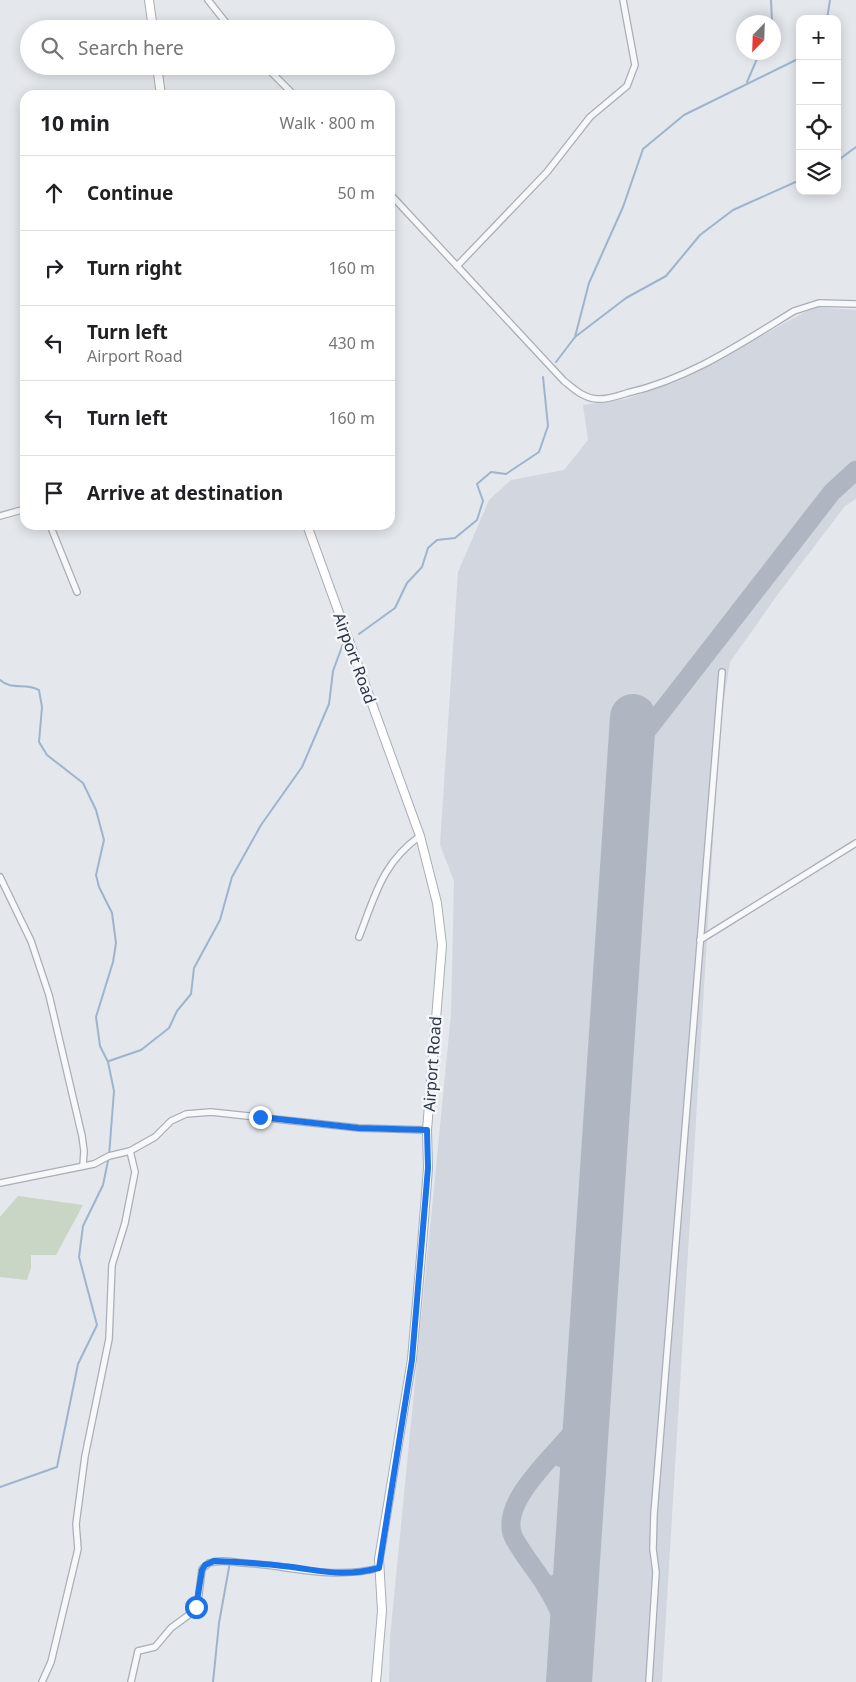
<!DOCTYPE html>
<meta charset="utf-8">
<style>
body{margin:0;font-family:"Noto Sans",sans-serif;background:#f2f2f2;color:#202124}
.controls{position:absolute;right:15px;top:15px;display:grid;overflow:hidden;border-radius:10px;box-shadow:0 2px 12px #0003}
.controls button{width:45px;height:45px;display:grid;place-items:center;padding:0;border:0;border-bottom:1px solid #e0e0e0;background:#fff;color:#202124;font:25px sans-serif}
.compass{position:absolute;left:736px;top:15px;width:45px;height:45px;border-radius:50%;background:#fff;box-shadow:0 2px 12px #0003;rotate:203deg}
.stop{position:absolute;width:15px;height:15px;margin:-11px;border:4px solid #1a73e8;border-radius:50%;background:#fff}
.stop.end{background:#1a73e8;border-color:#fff;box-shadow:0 1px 5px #0008}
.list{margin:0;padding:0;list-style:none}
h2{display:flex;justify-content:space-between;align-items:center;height:65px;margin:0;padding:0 20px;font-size:21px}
h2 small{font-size:16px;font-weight:400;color:#757577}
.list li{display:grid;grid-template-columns:32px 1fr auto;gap:15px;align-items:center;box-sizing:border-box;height:75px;padding:0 20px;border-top:1px solid #e0e0e0}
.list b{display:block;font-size:19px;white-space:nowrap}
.list p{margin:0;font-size:16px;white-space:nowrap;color:#757577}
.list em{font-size:16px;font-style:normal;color:#757577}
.icon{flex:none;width:28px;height:28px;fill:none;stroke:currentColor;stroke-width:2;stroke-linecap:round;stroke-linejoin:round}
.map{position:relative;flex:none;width:856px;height:1682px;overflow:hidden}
.search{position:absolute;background:#fff;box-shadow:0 2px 12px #0003;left:20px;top:20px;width:375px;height:55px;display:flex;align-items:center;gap:12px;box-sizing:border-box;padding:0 18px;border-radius:28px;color:#757577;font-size:19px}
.panel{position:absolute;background:#fff;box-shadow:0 2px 12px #0003;left:20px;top:90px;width:375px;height:440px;border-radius:15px}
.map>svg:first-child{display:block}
</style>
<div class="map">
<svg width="856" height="1682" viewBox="0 0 856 1682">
<rect width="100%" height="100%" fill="#e4e7ec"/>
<path fill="#d2d6de" d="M814 307 856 310V499L845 506 781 590 730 662 720 723 662 1682H389L390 1638 451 1014 454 881 440 845 458 572 489 500 511 480 564 470 588 440 583 405 626 399 681 380Z"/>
<path fill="#c9d6c5" d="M18 1196 83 1205 56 1255H31V1268L27 1280 0 1277V1217Z"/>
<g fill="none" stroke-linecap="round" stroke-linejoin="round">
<g stroke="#9fb4cc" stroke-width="2">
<path d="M771 0 772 22"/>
<path d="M827 19 830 0"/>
<path d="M747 82 760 52"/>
<path d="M837 161 856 147"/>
<path d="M575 337 626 298 666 276 700 235 733 210 800 180"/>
<path d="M556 362 575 337 589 283 623 207 643 149 684 115 800 58"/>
<path d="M359 634 395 608 407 583 422 567 428 548 437 540 455 538 477 520 483 501 477 484 491 472 506 474 539 452 548 426 543 377"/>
<path d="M0 680C12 691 25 682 39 690L42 707 39 742 47 755 83 783 96 810 104 840 96 875 99 887 112 913 116 943 113 962 96 1017 100 1046 108 1062 114 1091 109 1156 103 1185 83 1226 79 1257 97 1325 78 1364 57 1467 0 1487"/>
<path d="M109 1061 141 1050 169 1028 177 1011 191 994 194 968 220 920 232 877 261 825 302 767 329 704 333 671 344 641"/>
<path d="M213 1682 219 1623 230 1562"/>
</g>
<g stroke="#b0b6c1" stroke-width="19">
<path d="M631 751 832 492 856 470"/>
<path d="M553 1455C570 1459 578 1467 582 1484"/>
<path d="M546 1586C560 1584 569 1580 577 1568"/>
<path d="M572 1641C565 1622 557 1604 546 1586 536 1570 523 1555 514 1538 497 1505 553 1457 572 1433 579 1423 584 1414 588 1403"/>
</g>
<path stroke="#b0b6c1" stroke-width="46" d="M569 1682 633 717"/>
<g stroke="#a9aeb7" stroke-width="8">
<g id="street">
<path d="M208 0 231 29"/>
<path d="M265 66 294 95"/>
<path d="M390 194 564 381C574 389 583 398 597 399 607 400 617 396 627 393 689 379 740 344 794 311L819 303 856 304"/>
<path d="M457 266 547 172 590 117 627 86 635 65 623 0"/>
<path d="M0 516 25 509"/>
<path d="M50 525 77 592"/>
<path d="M0 877 31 941 49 995 82 1136 84 1151 83 1166"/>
<path d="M359 937C375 896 382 863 420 836"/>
<path d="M700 940 856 843"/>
<path d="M130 1151 155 1137 171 1121 186 1114 211 1112 359 1128 427 1130"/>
<path d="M0 1183 94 1164 109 1156 130 1151 135 1172 125 1223 112 1265 109 1339 85 1456 76 1524 78 1549 51 1662 42 1682"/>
<path d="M131 1682 138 1651 155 1647 171 1628 194 1611 198 1602 202 1569 209 1563C220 1559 233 1562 244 1563 290 1566 333 1580 379 1568"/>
<path d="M649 1682 656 1572 653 1549 654 1514 722 672"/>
</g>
</g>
<g stroke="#a9aeb7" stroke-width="10">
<g id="secondary">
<path d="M149 0 153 29"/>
<path d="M157 66 161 95"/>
<path d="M307 525 420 836 437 903 442 945 427 1130 428 1168 422 1245 412 1359 379 1559 382 1611 376 1682"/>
</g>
</g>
<use href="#street" stroke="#f7f8fa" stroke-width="5.5"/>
<use href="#secondary" stroke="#fff" stroke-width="8"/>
</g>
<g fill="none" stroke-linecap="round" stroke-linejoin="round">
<path stroke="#1a73e8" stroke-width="6" d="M196 1607 202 1570 205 1565 214 1561C237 1562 260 1563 283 1566 321 1570 340 1578 379 1568L412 1360 428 1168 427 1130 358 1128 260 1117"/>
</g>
<g text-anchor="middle" stroke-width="5" stroke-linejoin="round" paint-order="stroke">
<g font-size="16" fill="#2b3445" stroke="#f4f6f9">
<text transform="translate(355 658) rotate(70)" y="6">Airport Road</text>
<text transform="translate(432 1064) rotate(-86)" y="6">Airport Road</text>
</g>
</g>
</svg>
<div class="controls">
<button>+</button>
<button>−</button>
<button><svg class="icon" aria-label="locate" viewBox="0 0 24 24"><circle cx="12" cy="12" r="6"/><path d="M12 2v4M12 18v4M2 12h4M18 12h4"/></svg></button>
<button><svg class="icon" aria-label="layers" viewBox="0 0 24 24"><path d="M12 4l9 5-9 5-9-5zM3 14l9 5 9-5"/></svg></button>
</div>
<svg class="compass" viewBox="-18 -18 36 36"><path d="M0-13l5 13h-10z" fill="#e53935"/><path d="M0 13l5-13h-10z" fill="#757577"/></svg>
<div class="stop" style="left:196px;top:1607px"></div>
<div class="stop end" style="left:260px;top:1117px"></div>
<div class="search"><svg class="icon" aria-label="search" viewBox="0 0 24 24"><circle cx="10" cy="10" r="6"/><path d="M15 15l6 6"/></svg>Search here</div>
<section class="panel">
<h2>10 min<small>Walk · 800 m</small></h2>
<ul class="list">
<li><svg class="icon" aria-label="ahead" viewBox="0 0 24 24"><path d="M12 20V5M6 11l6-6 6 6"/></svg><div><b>Continue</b></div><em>50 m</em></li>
<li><svg class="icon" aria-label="right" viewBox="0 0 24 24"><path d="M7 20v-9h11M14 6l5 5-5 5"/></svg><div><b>Turn right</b></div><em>160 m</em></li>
<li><svg class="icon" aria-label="left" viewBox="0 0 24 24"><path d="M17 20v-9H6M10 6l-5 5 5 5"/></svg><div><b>Turn left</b><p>Airport Road</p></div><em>430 m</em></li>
<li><svg class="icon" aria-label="left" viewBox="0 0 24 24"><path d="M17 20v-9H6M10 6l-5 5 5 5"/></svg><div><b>Turn left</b></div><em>160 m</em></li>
<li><svg class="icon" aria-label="arrive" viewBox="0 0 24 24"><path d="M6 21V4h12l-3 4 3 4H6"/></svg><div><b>Arrive at destination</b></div></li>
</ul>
</section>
</div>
